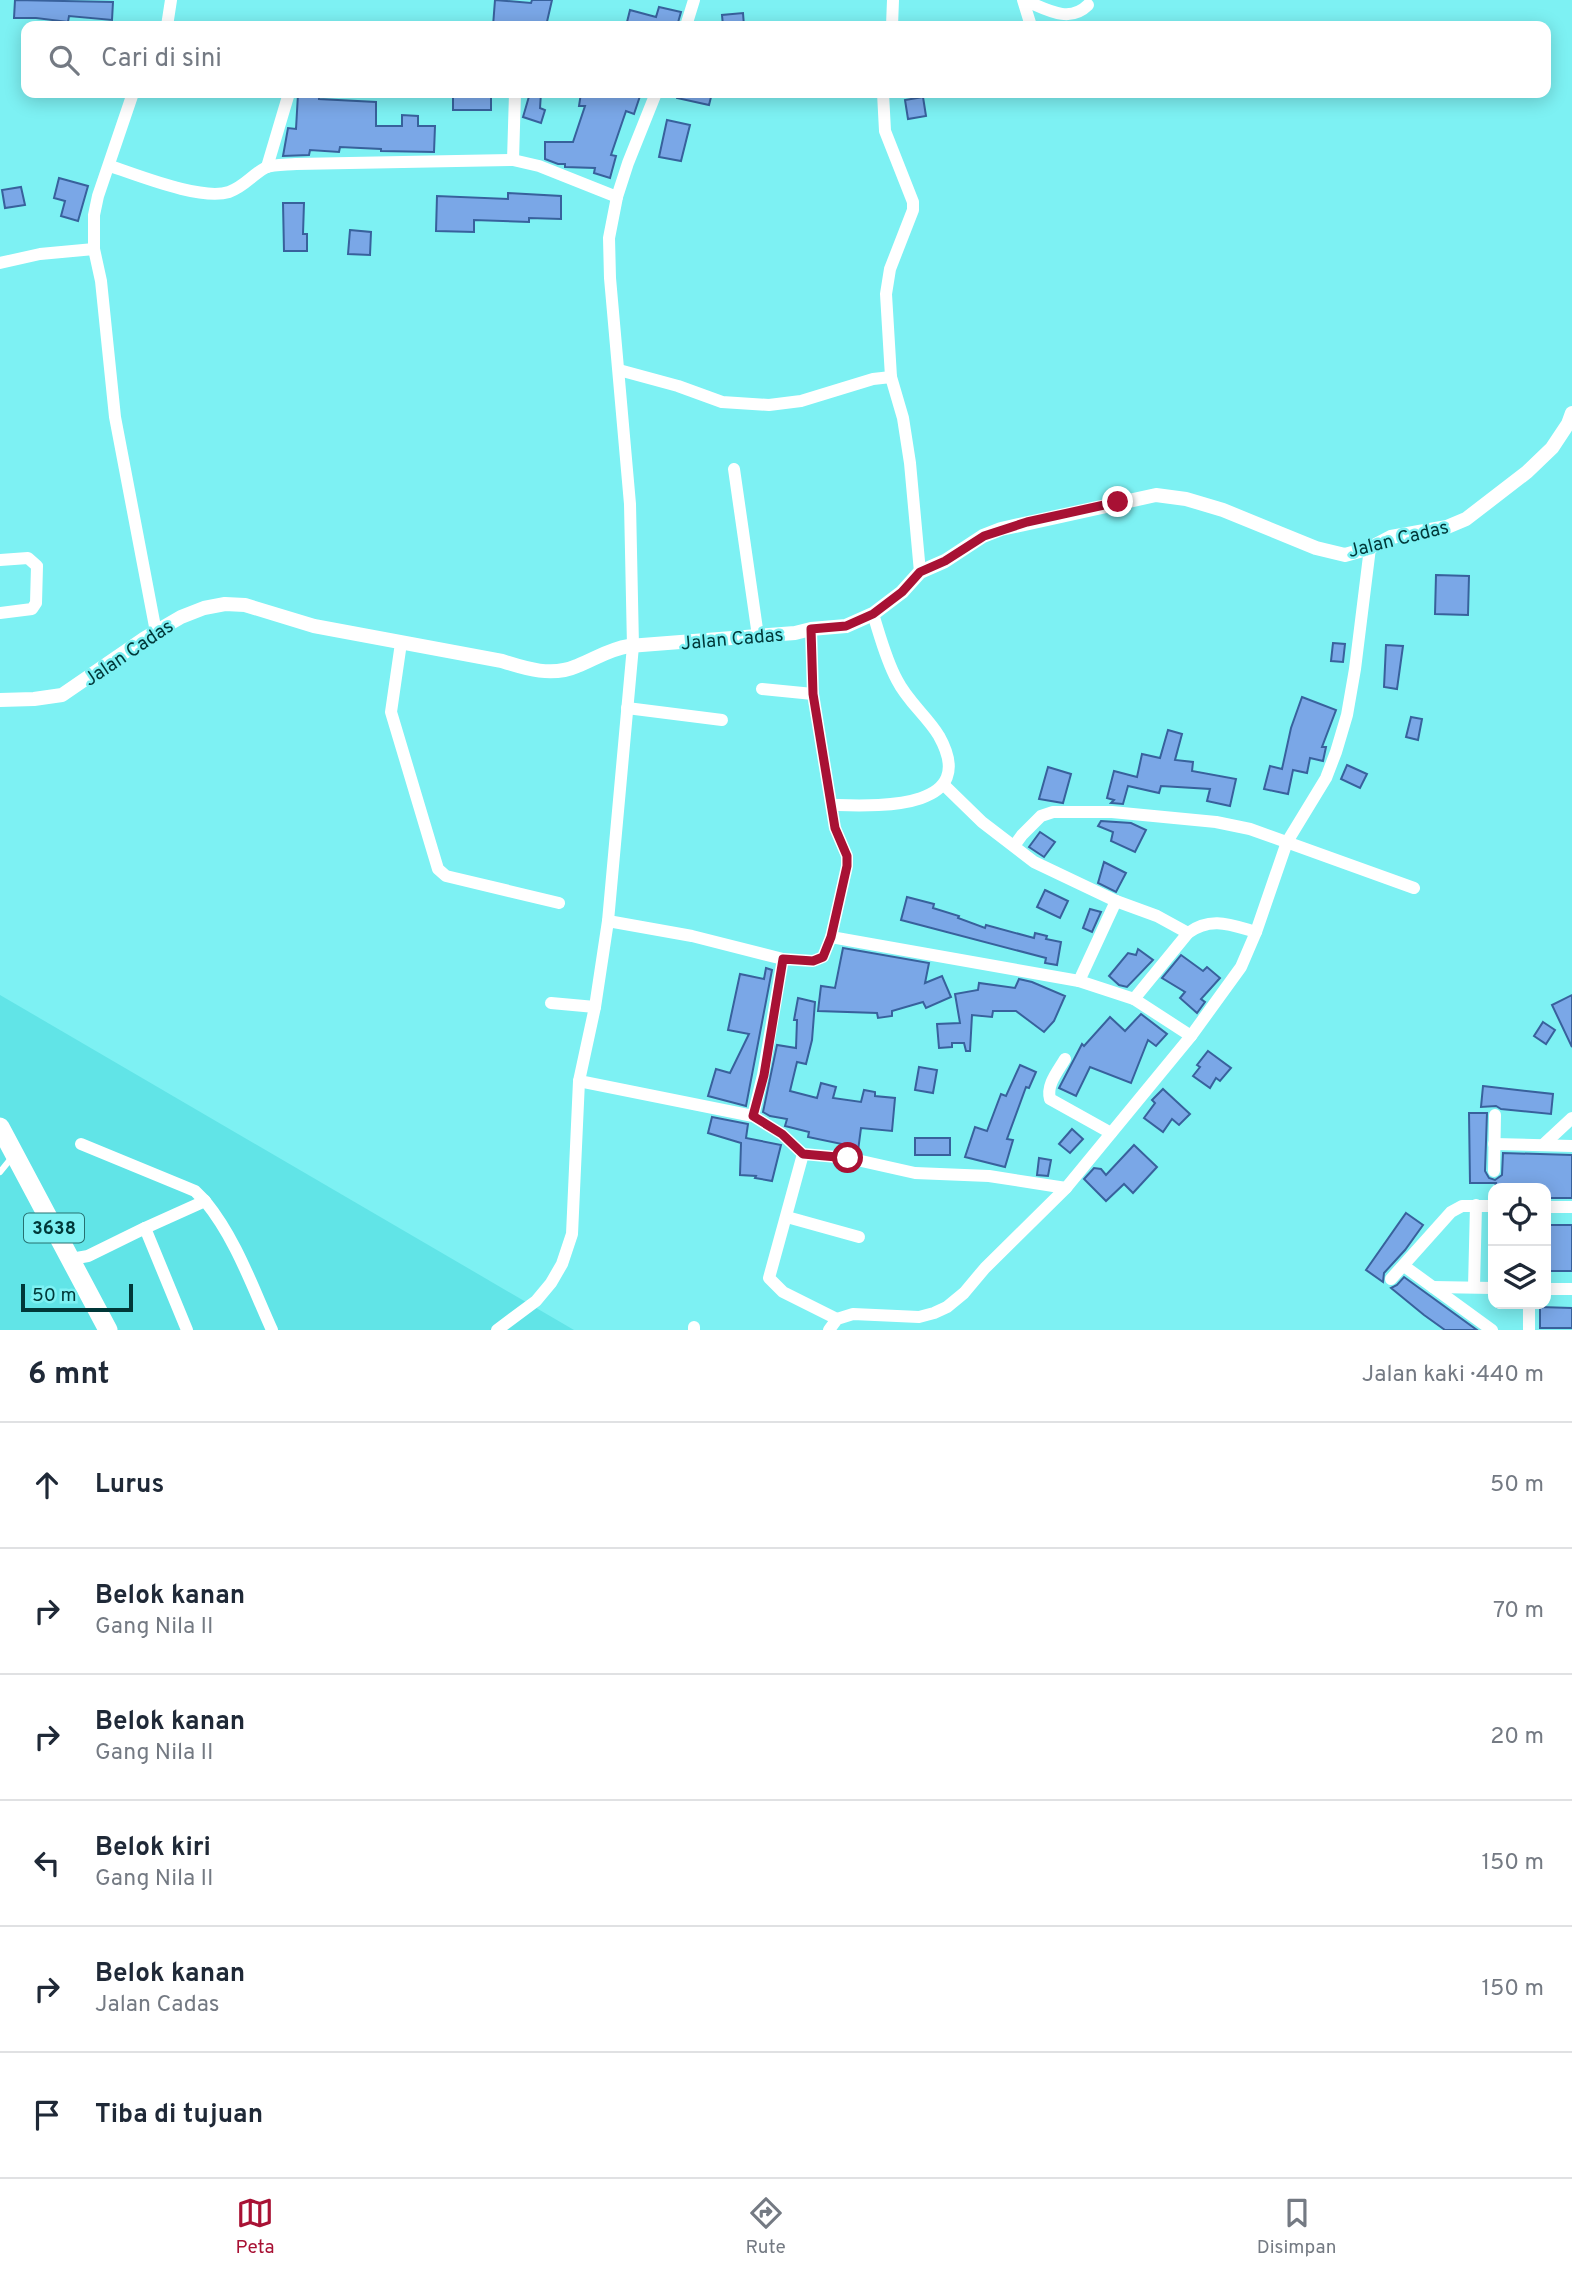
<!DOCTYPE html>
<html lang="id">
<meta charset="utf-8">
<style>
body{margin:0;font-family:Overpass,sans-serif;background:#f2f2f3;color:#1f2937}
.controls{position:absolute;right:21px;bottom:21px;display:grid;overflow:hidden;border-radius:14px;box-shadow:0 4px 18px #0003}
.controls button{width:63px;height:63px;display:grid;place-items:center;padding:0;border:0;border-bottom:2px solid #e0e1e3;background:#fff;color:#1f2937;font:35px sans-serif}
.scale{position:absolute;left:21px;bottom:18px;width:112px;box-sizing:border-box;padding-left:7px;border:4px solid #003839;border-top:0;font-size:19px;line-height:24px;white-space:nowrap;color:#003839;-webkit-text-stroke:5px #7df1f3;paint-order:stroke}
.stop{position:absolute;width:21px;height:21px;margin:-16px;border:5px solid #a81134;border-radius:50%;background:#fff}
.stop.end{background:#a81134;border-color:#fff;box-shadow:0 2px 7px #0008}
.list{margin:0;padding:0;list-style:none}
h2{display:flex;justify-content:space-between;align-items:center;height:91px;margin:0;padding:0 28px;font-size:30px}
h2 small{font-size:23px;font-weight:400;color:#747a83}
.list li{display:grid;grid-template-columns:46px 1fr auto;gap:21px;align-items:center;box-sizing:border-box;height:126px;padding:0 28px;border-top:2px solid #e0e1e3}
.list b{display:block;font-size:26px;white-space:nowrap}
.list p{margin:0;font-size:23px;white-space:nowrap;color:#747a83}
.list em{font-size:23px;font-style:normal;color:#747a83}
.icon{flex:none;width:38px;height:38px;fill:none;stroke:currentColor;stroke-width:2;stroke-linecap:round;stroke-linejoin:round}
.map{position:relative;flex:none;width:1572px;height:1330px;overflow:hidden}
.search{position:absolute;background:#fff;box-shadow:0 4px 18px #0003;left:21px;right:21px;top:21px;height:77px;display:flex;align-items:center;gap:18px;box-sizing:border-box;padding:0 24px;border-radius:14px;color:#747a83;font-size:26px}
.sheet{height:847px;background:#fff}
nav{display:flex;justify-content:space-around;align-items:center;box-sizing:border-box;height:98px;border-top:2px solid #e0e1e3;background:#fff;font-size:19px;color:#747a83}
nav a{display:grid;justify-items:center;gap:4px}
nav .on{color:#a81134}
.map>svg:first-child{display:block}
</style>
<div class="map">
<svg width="1572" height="1330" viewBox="0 0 1572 1330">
<rect width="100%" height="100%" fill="#7df1f3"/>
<path fill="#61e4e7" d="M0 995 574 1330H0Z"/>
<g fill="#7aa7e7" stroke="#38619c" stroke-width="2">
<path d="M15 0 113 2 112 20 69 16 68 22 36 18H14Z"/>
<path d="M495 0 531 3 532 0H552L546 26H493Z"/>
<path d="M659 7 681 12 677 26H626L630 10 656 17Z"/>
<path d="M743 13 744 26H723L722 15Z"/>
<path d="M319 93V99L376 102V126H402V115L418 116V126H435L434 152 381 151V149L340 147 339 152 310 150 309 155 283 156 288 128 296 129 298 94Z"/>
<path d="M453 93 491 95V110H453Z"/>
<path d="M530 93H541L540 108 545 110 541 123 523 117Z"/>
<path d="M581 93H641L634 114 626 111 611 155 616 156 610 178 594 173 595 168 565 167V164H558L545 159V142H573L585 106H579Z"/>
<path d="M677 93H712L709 105 677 98Z"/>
<path d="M923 97 926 116 908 119 905 100Z"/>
<path d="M667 120 690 125 681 161 659 157Z"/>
<path d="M59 178 88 186 78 221 61 216 65 201 54 198Z"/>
<path d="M21 187 25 205 5 208 2 190Z"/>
<path d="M508 193 561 196V219L529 218V222L474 220V232L436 231 437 196 508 199Z"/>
<path d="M283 203H304L303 234H307V251H284Z"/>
<path d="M350 230 371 232 370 255 348 254Z"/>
<path d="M1436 575 1469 576 1468 615 1435 614Z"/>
<path d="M1333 643 1345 644 1343 662 1331 661Z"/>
<path d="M1386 645 1403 646 1397 689 1384 687Z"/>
<path d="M1302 697 1336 710 1322 747H1326L1323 761 1310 758 1307 773 1293 770 1288 794 1264 789 1270 766 1282 769 1291 728Z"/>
<path d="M1411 717 1422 719 1418 740 1406 737Z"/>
<path d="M1168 730 1182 734 1175 760 1193 762 1192 771 1236 779 1230 806 1207 801 1210 789 1161 786 1159 793 1128 786 1123 804 1111 803 1114 800 1107 798 1114 771 1137 777 1142 754 1160 758Z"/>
<path d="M1347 765 1367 774 1360 788 1341 779Z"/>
<path d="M1048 767 1071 774 1063 803 1039 799Z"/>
<path d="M1101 821 1131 823 1146 830 1135 852 1111 841 1113 832 1098 826Z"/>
<path d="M1040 832 1055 842 1044 857 1029 847Z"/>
<path d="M1104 862 1126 873 1116 892 1098 883Z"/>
<path d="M1045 890 1068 901 1060 918 1037 907Z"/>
<path d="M907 897 934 904 933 908 959 916 958 918 985 928 986 925 1034 938 1035 933 1047 936 1046 939 1061 942 1057 965 1045 963 1046 958 901 920Z"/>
<path d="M1090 909 1101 912 1092 932 1083 928Z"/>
<path d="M843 948 929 963 925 983 942 976 951 997 926 1008 923 1002 892 1011V1016L878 1018 877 1013 818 1011 821 986 835 988Z"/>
<path d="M1138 949 1153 960 1127 987 1119 985 1109 976 1128 953 1136 955Z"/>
<path d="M1181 955 1203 971 1207 967 1220 978 1201 999 1205 1002 1197 1013 1180 998 1185 992 1162 978Z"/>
<path d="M766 968 772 970 746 1106 708 1096 716 1069 730 1073 749 1034 728 1030 740 974 764 979Z"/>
<path d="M1019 979 1032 982 1065 996 1054 1021 1044 1032 1016 1011H993L992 1017 972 1015 970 1051H966L964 1043H952V1047L939 1048 937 1024 960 1023 955 994 978 990 979 983 1015 988Z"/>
<path d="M1572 995V1047L1552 1005Z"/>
<path d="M798 998 815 1002 812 1040 806 1064 797 1062 790 1091 817 1098 821 1083 836 1087 833 1098 861 1102 864 1090 875 1092V1096L895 1098 892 1131 861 1128 858 1151 842 1149V1144L808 1137 809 1132 785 1126 787 1119 770 1116 763 1112 777 1045 796 1048 797 1020H794Z"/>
<path d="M1141 1014 1167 1034 1156 1046 1148 1040 1131 1083 1090 1067 1076 1096 1059 1088 1082 1044 1084 1046 1110 1017 1125 1031Z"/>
<path d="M1543 1022 1555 1030 1546 1044 1534 1036Z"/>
<path d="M1208 1051 1231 1068 1220 1081 1216 1078 1210 1088 1193 1076 1200 1067 1197 1065Z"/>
<path d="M1020 1065 1036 1072 1029 1088 1026 1087 1007 1139 1013 1140 1005 1167 965 1157 975 1127 987 1131 1001 1094 1006 1096Z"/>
<path d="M919 1067 937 1070 933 1093 915 1090Z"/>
<path d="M1483 1086 1553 1094 1551 1114 1501 1109 1496 1106 1481 1107Z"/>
<path d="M1163 1089 1190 1114 1179 1125 1172 1119 1163 1132 1144 1118 1155 1103 1152 1100Z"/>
<path d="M1469 1113H1487L1485 1171 1489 1178 1495 1180 1502 1175 1503 1153 1572 1155V1198H1546V1188H1495L1496 1183H1470Z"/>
<path d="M712 1117 748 1124 746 1138 781 1145 772 1181 755 1178 756 1176 740 1175 741 1143 708 1133Z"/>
<path d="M1072 1129 1083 1139 1070 1153 1059 1144Z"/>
<rect x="915" y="1138" width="35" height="17"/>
<path d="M1134 1145 1157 1167 1133 1193 1124 1184 1106 1201 1084 1179 1094 1168 1101 1169 1106 1175Z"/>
<path d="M1039 1158 1051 1160 1048 1176 1037 1175Z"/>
<path d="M1406 1213 1423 1225 1405 1250 1384 1273 1383 1282 1366 1270Z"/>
<rect x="1546" y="1225" width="26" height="46"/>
<path d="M1404 1277 1477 1330H1445L1424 1315 1391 1288 1397 1285Z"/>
<path d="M1540 1307 1572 1308V1328H1540Z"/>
</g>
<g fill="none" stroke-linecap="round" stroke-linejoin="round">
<path stroke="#fff" stroke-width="6" d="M0 1172 13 1156"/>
<g stroke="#fff" stroke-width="12">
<path d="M1023 0 1031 26"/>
<path d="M1024 0C1046 9 1069 24 1088 5"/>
<path d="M167 26 171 0"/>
<path d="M686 26 694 0"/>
<path d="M892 26 893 0"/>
<path d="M133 93 98 196 94 215V249L101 281 115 417 156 632"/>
<path d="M883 93 885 131 913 202V210L890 269 886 294 891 377 903 418 910 463 920 572"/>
<path d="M513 160 515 93"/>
<path d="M110 166C138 175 201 201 229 192 244 187 252 175 265 168 273 164 287 165 296 164L513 160 539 166 617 197"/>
<path d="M267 167 289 93"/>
<path d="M0 263 40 254 94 249"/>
<path d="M619 370 678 386 722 402 769 405 801 401 873 379 891 377"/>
<path d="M734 469 758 636"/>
<path d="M0 560 28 558 37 566 36 603 32 609 0 613"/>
<path d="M401 643 391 712 438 869 446 876 559 903"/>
<path d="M762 689 813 694"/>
<path d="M627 708 722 720"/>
<path d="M944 785 982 822 1034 862 1116 901 1157 916 1188 933"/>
<path d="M833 805C877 806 981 811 939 736 927 716 908 702 897 680 886 660 880 636 873 614"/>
<path d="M1014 846 1022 835 1041 816 1053 812H1112L1216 822 1250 829 1414 888"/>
<path d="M608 921 692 936 783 959"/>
<path d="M831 937 1079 981 1134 999 1188 933C1211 916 1231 925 1256 932"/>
<path d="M1079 981 1116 901"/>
<path d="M1134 999 1191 1036"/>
<path d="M551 1003 595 1007"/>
<path d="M1065 1059C1058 1071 1046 1085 1050 1099L1111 1133"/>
<path d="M579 1081 753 1116 782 1134 803 1154 848 1158 915 1173 989 1176 1066 1188"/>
<path d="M753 1116 763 1075 783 959 813 961 823 957 831 937 847 866V856L835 828 813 694 811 629"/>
<path d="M81 1144 183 1186 195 1191 205 1201"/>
<path d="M1494 1144 1572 1146"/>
<path d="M1543 1145 1572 1118"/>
<path d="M803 1154 769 1278 783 1292 837 1319"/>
<path d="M1494 1171 1495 1115"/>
<path d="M1546 1207H1572"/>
<path d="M787 1217 859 1237"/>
<path d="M145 1228 205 1201C236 1239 252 1286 272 1330"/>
<path d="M71 1259 88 1256 145 1228 187 1330"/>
<path d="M1404 1266 1492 1330"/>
<path d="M1391 1279 1451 1212 1462 1206H1493"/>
<path d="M1433 1287 1493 1288"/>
<path d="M1474 1287 1476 1205"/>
<path d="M1546 1289H1572"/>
<path d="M497 1330 536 1301 551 1283 562 1264 572 1234 579 1081 595 1007 608 921 633 646 630 504 610 278 609 238 617 197 628 163 656 93"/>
<path d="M694 1330V1327"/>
<path d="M829 1330 837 1319 853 1314 919 1317 934 1313 947 1307 964 1293 985 1268 1066 1188 1191 1036 1241 967 1256 932 1287 842 1326 778 1336 752 1347 715 1355 669 1370 548"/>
<path d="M1529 1330V1304"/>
</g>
<path stroke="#fff" stroke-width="14" d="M0 700 34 699 62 695 145 638 181 617 204 608 225 604 245 605 314 626 502 661C527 669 552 677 577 666 595 659 609 649 629 646L795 633 811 629 846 626 873 614 902 592 920 572 945 561 983 536 1001 529 1156 495 1186 499 1223 510 1316 548 1345 555 1370 548 1391 537 1447 527 1466 519 1527 472 1552 448 1568 424 1572 413"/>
<path stroke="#fff" stroke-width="19" d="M0 1127 108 1330"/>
</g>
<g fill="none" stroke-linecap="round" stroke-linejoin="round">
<path stroke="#a81134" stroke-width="9" d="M848 1158 803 1154 782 1134 753 1116 764 1075 783 959 813 961 823 957 831 937 847 866V856L835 828 813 694 811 629 846 626 873 614 902 592 920 572 945 561 984 536 1027 522 1118 502"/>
</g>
<g text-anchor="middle" stroke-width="5" stroke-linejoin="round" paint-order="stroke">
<rect fill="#7df1f3" stroke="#267071" stroke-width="2" x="24" y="1213.5" width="60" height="29" rx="5"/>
<g font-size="18" font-weight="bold" fill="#003839">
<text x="54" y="1234">3638</text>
</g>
<g font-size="19" fill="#003839" stroke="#7df1f3">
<text transform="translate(1398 538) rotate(-14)" y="7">Jalan Cadas</text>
<text transform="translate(732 638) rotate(-5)" y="7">Jalan Cadas</text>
<text transform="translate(128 652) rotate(-34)" y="7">Jalan Cadas</text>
</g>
</g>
</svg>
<div class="controls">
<button><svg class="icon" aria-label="locate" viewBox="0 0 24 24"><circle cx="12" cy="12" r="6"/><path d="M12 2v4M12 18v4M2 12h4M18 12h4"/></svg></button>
<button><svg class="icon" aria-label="layers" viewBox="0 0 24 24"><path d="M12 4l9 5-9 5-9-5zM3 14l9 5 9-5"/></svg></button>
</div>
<div class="scale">50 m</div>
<div class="stop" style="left:848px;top:1158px"></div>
<div class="stop end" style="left:1118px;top:502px"></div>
<div class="search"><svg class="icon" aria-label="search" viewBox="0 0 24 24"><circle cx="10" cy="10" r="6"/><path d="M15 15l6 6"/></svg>Cari di sini</div>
</div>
<section class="sheet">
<h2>6 mnt<small>Jalan kaki · 440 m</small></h2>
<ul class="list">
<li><svg class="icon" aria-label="ahead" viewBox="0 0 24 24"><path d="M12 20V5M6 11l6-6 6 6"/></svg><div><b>Lurus</b></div><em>50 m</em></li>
<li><svg class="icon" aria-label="right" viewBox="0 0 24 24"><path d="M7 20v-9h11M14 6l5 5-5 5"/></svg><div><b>Belok kanan</b><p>Gang Nila II</p></div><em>70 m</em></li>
<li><svg class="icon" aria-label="right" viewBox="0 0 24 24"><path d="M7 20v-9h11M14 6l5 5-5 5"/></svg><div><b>Belok kanan</b><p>Gang Nila II</p></div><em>20 m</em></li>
<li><svg class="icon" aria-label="left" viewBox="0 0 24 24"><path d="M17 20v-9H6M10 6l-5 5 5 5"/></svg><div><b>Belok kiri</b><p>Gang Nila II</p></div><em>150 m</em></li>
<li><svg class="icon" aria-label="right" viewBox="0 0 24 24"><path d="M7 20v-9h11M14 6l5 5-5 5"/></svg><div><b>Belok kanan</b><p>Jalan Cadas</p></div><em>150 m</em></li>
<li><svg class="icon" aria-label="arrive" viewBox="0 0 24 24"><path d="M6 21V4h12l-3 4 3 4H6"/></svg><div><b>Tiba di tujuan</b></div></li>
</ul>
</section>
<nav>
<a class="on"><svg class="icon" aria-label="map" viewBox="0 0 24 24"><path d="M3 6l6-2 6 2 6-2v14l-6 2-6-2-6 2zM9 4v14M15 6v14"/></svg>Peta</a>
<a><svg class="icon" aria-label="directions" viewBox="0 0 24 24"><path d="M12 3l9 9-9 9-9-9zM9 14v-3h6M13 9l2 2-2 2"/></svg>Rute</a>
<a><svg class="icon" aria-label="saved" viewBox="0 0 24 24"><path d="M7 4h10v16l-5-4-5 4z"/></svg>Disimpan</a>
</nav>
